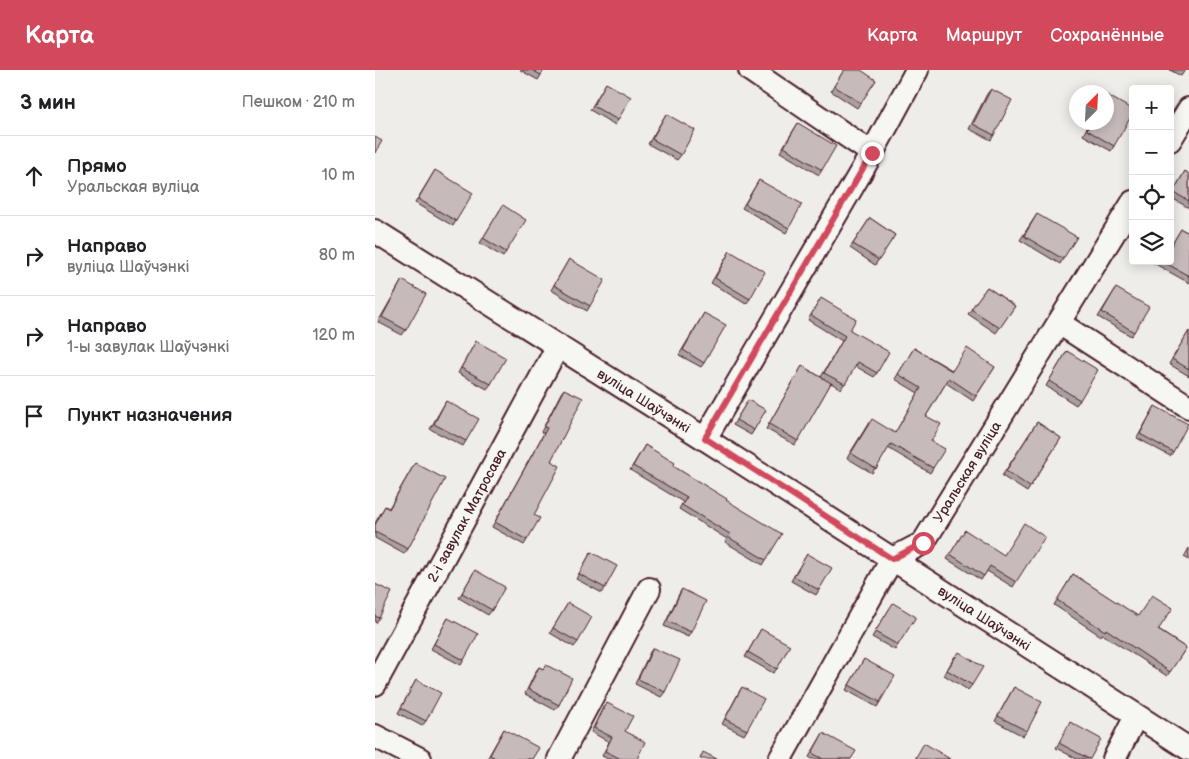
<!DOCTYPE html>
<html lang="ru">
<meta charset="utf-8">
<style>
body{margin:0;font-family:"Balsamiq Sans",sans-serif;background:#f6f6f6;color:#202124}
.controls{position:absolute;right:15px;top:15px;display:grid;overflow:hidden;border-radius:5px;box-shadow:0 2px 12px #0003}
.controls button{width:45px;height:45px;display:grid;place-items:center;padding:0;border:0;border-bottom:1px solid #e0e0e0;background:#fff;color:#202124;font:25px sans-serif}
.compass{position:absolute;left:694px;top:15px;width:45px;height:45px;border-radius:50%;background:#fff;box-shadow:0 2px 12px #0003;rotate:24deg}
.stop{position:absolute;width:15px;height:15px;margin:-11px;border:4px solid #d1495b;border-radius:50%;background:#fff}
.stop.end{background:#d1495b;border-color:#fff;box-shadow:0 1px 5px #0008}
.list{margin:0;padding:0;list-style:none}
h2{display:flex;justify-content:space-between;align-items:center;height:65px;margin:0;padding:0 20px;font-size:21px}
h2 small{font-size:16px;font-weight:400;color:#757577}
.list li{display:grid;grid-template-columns:32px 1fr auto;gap:15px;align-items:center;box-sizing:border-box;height:80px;padding:0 20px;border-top:1px solid #e0e0e0}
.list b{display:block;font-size:19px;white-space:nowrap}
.list p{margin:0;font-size:16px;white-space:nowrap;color:#757577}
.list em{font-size:16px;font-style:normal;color:#757577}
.icon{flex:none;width:28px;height:28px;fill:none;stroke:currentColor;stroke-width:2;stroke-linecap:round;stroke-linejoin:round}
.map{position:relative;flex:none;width:814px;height:689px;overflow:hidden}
header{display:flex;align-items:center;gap:30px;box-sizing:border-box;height:70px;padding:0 25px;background:#d1495b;color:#fff}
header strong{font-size:24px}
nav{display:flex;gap:28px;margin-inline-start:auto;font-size:18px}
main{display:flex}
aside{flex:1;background:#fff}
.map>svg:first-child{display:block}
</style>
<header>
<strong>Карта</strong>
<nav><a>Карта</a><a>Маршрут</a><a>Сохранённые</a></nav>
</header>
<main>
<aside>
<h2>3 мин<small>Пешком · 210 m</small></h2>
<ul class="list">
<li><svg class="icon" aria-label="ahead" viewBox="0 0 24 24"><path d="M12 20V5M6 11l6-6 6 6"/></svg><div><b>Прямо</b><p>Уральская вуліца</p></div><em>10 m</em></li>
<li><svg class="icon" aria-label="right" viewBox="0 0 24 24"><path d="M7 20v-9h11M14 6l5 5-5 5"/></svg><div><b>Направо</b><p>вуліца Шаўчэнкі</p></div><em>80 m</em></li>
<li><svg class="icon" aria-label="right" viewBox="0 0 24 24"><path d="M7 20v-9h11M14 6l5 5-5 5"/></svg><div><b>Направо</b><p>1-ы завулак Шаўчэнкі</p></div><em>120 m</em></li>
<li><svg class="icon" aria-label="arrive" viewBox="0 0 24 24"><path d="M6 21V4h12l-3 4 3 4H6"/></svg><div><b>Пункт назначения</b></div></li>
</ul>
</aside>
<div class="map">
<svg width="814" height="689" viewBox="0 0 814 689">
<rect width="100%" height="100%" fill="#efedea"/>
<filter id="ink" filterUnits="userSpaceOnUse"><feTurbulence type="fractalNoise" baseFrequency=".02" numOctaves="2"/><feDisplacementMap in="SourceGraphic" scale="10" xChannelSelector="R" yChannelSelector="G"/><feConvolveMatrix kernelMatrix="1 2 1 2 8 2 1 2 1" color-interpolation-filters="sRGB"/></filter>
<g filter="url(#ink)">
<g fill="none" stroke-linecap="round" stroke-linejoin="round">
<g stroke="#4a1f2b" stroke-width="26">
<g id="minor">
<path d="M375 0 497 83"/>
<path d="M795 70 814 39"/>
<path id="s1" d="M0 161 330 369 814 679"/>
<path d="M684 253 814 337"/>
<path d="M330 369 497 83 542 0"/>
<path id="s2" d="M0 614 183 276"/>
<path d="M0 666 45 689"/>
<path d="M184 689 274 519"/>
<path id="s3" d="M405 689 517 489 548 473 758 132"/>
<path d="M739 689 761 646"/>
</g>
</g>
<use href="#minor" stroke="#f6f6f2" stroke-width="22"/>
</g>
<g fill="#aaa0a1" stroke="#4a1f2b">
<path d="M145 0H169L163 10Z"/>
<path d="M469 0 501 10 482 38 456 21Z"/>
<path d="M795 0H810L806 6Z"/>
<path d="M231 13 243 50 240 55 215 40Z"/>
<path d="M616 19 619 65 616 70 594 59 612 24Z"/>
<path d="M291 44 306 85 302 90 273 74Z"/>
<path d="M715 52H732L739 76 736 81 708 65Z"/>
<path d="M423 53 447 100 444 105 405 82Z"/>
<path d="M60 100 81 151 78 156 40 133Z"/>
<path d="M810 101 814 104V138L795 127Z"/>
<path d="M384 110 414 158 411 163 367 138Z"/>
<path d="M125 140 131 182 128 187 105 173Z"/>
<path d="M662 144 688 189 685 194 645 170Z"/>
<path d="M495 148 520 165 500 195 475 178Z"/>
<path d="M806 159 814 163V213L775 191H795L796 176Z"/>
<path d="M355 181 375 229 371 234 336 213Z"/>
<path d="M194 189 215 236 212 241 176 220Z"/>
<path d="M27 210 31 260 27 265 3 252Z"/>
<path d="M612 217 640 236 621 263 593 244Z"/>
<path d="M741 218 759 262 756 266 723 247Z"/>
<path d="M443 233 475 260 502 303 499 307 480 296 466 319 456 313 420 375 391 359 427 296 446 307 467 271 433 250Z"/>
<path d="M329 243V293L326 297 304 285Z"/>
<path d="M814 261V306L794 294Z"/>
<path d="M101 271 116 314 112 319 83 303Z"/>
<path d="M539 278 577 300 620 297 598 331 571 313 551 346 556 371 558 398 555 403 513 378 497 403 472 388 493 354 520 363 543 323 520 309Z"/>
<path d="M692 281 705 330 701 335 671 316Z"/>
<path d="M189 319 176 391 159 445 152 470 149 475 117 457 169 363 166 362 186 323Z"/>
<path d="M373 330 379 360 376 365 358 355Z"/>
<path d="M71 331 91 371 88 376 55 359Z"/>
<path d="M780 336 798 382 795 386 762 368Z"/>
<path d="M662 352 686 368 652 422 627 406Z"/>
<path d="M270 375 298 396 351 430 391 490 388 495 350 472 352 469 304 439 308 432 255 400Z"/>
<path d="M40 393 33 479 29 484 0 468V453L10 436 14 438Z"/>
<path d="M590 460 641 512 638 517 612 501 606 510 572 489Z"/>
<path d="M814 478V490L809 487Z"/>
<path d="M216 482 230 518 227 523 201 509Z"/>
<path d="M432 484 444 520 441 525 416 511Z"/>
<path d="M100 500 117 540 113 545 84 528Z"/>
<path d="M698 504 811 578 792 606 727 564 726 566 679 535Z"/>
<path d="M0 514 4 548 1 553 0 552Z"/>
<path d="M307 519 316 562 313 567 289 556 304 524Z"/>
<path d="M193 533 203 572 199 577 175 563Z"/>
<path d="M515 538 523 575 520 580 497 567Z"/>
<path d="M73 548 89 590 86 595 56 579Z"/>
<path d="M386 559 402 599 398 603 370 587Z"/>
<path d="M278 578 290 622 286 627 260 614 275 582Z"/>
<path d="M580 586 597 615 593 620 569 605Z"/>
<path d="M489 589 505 632 502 637 471 620Z"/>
<path d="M171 595 184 635 180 640 150 624 161 601 164 597 168 599Z"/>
<path d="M41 610 51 651 47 656 23 643Z"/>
<path d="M367 617 372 660 369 665 347 654 364 622Z"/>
<path d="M639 617 652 661 648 666 620 651 636 622Z"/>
<path d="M232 633 250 661 262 689H233L227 686 234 672 216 662 228 637Z"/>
<path d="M695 652 715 689H702L681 678Z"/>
<path d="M129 659 157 689H112Z"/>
<path d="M448 663 476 689H437L434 687Z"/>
</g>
<g fill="#c6babb" stroke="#4a1f2b">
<path d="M157 0H169L166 5Z"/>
<path d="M469 0H486L501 10 486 33 459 16Z"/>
<path d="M231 13 256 27 243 50 218 36Z"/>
<path d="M616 19 637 30 619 65 598 54Z"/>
<path d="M732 25 758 40V43L739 76 712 60 716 52H732Z"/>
<path d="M291 44 320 60 306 85 277 69Z"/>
<path d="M423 53 461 76 447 100 409 77Z"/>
<path d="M0 67 7 71 0 83Z"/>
<path d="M60 100 98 123 81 151 43 129Z"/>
<path d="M810 101 814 104V131L798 122Z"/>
<path d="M384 110 427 134 414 158 370 134Z"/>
<path d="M128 135 151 150 131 182 108 168Z"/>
<path d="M662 144 702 167 688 189 649 166Z"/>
<path d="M495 148 520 165 504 190 478 174Z"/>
<path d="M806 159 814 163V206L787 191H795V176H796Z"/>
<path d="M355 181 390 202 375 229 340 208Z"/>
<path d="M194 189 230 210 215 236 179 215Z"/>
<path d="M27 210 51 224 31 260 7 247Z"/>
<path d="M612 217 640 236 625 258 596 239Z"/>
<path d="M741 218 774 237 759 262 727 242Z"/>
<path d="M446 228 481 249 475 260 514 282 502 303 483 292 470 314 449 303 470 266 436 245Z"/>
<path d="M329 243 351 255 329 293 308 280Z"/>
<path d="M814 261V299L797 289Z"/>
<path d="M101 271 131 288 116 314 86 298Z"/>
<path d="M539 278 577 301 592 278 620 297 601 326 574 308 551 346 566 354 556 371 570 379 558 398 516 374 501 399 476 383 497 349 520 363 546 318 523 304Z"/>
<path d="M692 281 723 300 705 330 674 311Z"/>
<path d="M427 296 456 313 423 371 394 354Z"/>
<path d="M189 319 208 328 176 391 185 396 159 445 165 448 152 470 120 452 172 358 169 357Z"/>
<path d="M373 330 391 340 379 360 361 350Z"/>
<path d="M71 331 104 349 91 371 59 354Z"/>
<path d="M780 336 813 354 798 382 765 364Z"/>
<path d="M662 352 686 368 655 417 631 401Z"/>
<path d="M270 375 300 393 298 396 352 429 351 430 407 464 391 490 353 467 355 464 307 435 312 427 258 396Z"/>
<path d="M40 393 70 409 33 479 0 462V455L10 436 14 439Z"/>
<path d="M649 453 670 467 641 512 615 496 609 506 575 484 590 460 629 485Z"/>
<path d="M216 482 242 496 230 518 204 504Z"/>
<path d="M432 484 457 498 444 520 419 506Z"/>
<path d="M100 500 130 517 117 540 87 523Z"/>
<path d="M698 504 763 546 777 525 798 538 783 560 811 578 795 602 731 559 730 561 682 530Z"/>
<path d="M0 514 17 522 4 548 0 546Z"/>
<path d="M307 519 331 531 316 562 292 551Z"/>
<path d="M193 533 217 547 203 572 178 558Z"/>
<path d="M518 533 541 547 523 575 500 562Z"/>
<path d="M73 548 103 564 89 590 59 574Z"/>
<path d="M386 559 415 575 402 599 373 582Z"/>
<path d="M278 578 305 590 290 622 263 609Z"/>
<path d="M584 582 608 597 597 615 572 600Z"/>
<path d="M489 589 520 606 505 632 474 615Z"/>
<path d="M171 595 197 608 184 635 153 619 164 597 168 599Z"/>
<path d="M41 610 66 623 51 651 26 638Z"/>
<path d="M367 617 389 629 372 660 350 649Z"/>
<path d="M639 617 667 632 652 661 623 646Z"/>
<path d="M232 633 258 646 250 661 270 672 262 689H246L230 681 237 667 219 658Z"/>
<path d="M695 652 726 669 715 689H714L684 673Z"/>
<path d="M129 659 164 678 157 689H122L115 685Z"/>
<path d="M448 663 481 681 476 689H448L437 683Z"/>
<path d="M549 673 575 689H540Z"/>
<path d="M328 682 342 689H325Z"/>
</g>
</g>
<g fill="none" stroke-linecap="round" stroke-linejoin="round" filter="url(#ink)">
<path stroke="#d1495b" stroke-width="6" d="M497 83 330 368 517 489 548 473"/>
</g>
<g text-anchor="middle" stroke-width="4" stroke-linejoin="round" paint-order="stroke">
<g font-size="14" fill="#4a1f2b" stroke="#f6f6f2">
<text dy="5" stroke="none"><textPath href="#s1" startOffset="318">вуліца Шаўчэнкі</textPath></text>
<text dy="5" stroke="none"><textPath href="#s3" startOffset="348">Уральская вуліца</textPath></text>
<text dy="5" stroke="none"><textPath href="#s2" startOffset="192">2-і завулак Матросава</textPath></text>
<text dy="5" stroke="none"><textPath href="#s1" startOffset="722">вуліца Шаўчэнкі</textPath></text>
</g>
</g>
</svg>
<div class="controls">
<button>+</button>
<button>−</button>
<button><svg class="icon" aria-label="locate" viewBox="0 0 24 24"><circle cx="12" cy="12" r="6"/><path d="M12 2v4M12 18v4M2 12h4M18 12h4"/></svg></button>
<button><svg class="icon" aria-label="layers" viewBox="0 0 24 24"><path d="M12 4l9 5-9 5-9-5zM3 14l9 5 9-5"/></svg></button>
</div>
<svg class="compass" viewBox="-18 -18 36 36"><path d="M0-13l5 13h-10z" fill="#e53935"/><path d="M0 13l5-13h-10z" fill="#757577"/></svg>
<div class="stop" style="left:548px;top:473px"></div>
<div class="stop end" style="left:497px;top:83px"></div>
</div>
</main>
